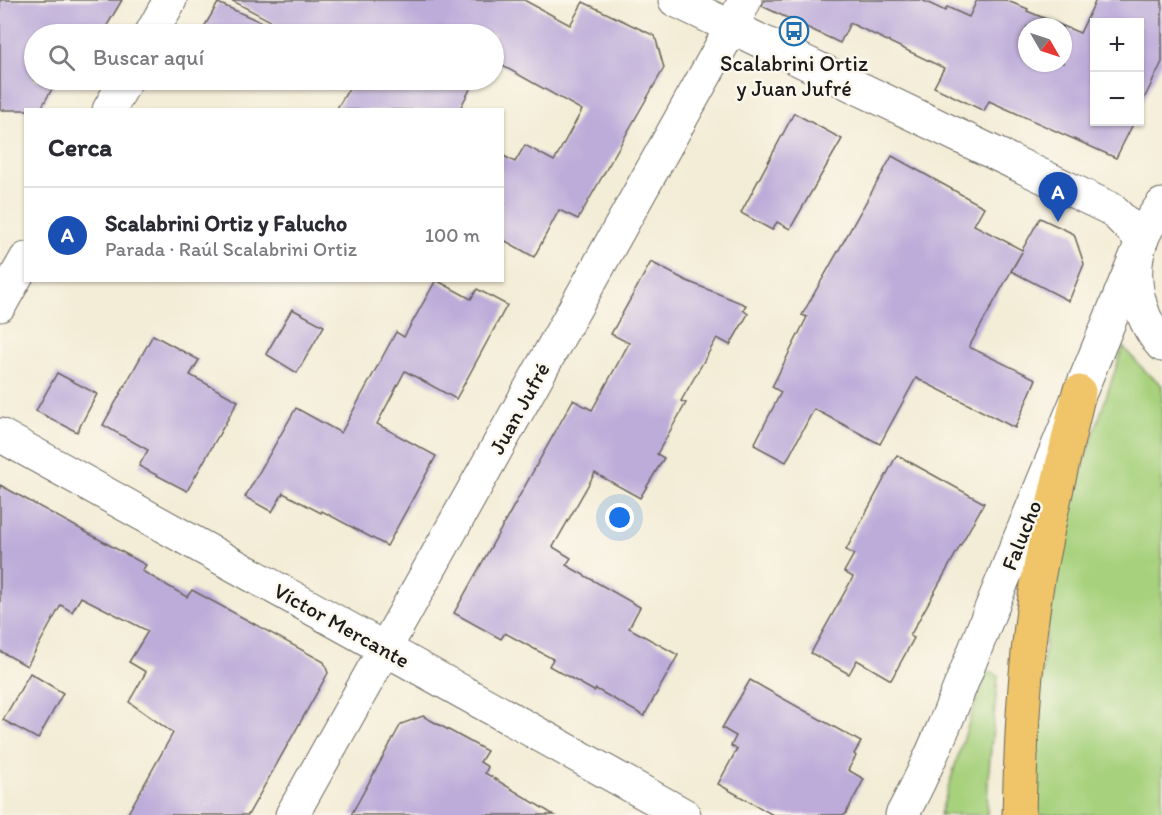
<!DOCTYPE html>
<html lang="es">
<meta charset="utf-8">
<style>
body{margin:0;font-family:Itim,sans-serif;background:#f7f7f7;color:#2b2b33}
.controls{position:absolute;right:18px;top:18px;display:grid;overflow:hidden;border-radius:0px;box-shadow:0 2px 4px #0004}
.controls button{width:54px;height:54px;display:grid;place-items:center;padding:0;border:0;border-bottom:2px solid #e1e1e2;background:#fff;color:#2b2b33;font:30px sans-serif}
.compass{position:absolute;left:1018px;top:18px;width:54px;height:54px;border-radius:50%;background:#fff;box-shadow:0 2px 4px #0004;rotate:129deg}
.you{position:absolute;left:620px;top:518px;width:21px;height:21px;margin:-15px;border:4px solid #fff;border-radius:50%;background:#1a73e8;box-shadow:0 0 0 9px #1a73e833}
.badge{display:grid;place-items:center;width:39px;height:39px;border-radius:50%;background:#1f6fb2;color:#fff;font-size:20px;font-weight:700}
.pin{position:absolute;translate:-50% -50px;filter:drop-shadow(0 2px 3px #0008)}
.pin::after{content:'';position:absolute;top:32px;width:21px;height:18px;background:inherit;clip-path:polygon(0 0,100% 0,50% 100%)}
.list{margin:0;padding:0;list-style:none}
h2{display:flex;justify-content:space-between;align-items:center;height:78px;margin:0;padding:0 24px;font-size:26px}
h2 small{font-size:20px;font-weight:400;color:#7c7c81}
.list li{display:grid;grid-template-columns:39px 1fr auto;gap:18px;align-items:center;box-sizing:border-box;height:96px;padding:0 24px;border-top:2px solid #e1e1e2}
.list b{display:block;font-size:22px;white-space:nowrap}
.list p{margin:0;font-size:20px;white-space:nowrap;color:#7c7c81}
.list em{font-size:20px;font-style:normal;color:#7c7c81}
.icon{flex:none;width:33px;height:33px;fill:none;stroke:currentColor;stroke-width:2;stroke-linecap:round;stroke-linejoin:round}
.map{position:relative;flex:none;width:1162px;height:815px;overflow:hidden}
.search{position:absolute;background:#fff;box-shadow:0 2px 4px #0004;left:24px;top:24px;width:480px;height:66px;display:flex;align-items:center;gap:15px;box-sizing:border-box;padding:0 21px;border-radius:33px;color:#7c7c81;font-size:22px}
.panel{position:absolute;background:#fff;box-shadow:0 2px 4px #0004;left:24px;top:108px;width:480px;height:174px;border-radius:0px}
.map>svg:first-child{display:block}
</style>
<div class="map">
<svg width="1162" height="815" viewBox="0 0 1162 815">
<rect width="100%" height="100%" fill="#fbf7ec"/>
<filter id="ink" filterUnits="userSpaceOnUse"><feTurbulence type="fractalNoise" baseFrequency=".0167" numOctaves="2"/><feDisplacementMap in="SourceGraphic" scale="12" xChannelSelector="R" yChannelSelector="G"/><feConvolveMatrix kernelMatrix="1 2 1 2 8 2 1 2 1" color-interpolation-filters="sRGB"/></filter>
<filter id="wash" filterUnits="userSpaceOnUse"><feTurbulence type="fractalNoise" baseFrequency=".008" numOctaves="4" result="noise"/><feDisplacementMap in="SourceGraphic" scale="24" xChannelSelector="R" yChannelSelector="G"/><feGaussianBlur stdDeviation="1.35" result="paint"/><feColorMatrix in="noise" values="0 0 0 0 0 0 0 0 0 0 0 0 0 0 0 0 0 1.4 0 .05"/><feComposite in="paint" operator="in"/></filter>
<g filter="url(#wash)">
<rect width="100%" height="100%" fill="#f3ecd6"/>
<g fill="#a7d17d" stroke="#62764c" stroke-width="1.5">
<path d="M1123 347 1145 371 1162 385V815H1030L1033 757 1051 587 1060 544 1074 492Z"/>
<path d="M992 672 998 676 988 779 987 815H940L957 759 985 674Z"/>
</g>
<g id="blocks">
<g fill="#bdacd9" fill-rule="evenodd">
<path d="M0 0H122L102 34H34V80H57L40 110H0Z"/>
<path d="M231 0H524L570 25 583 2 655 36 664 68 578 219 559 210 534 257 502 239V155L515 162 525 145 554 161 582 110 494 61V34H295Z"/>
<path d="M764 0H922L945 11 947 7 969 17 977 0H1005L1028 9 1027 11 1080 33 1096 0H1162V62L1140 107V22H1095V122H1134L1116 158 989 101 984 111 934 87 944 68 850 23 840 43 762 6ZM1027 27H1063V63H1027Z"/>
<path d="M218 3 288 34H200Z"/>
<path d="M354 80H475L459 110H336Z"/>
<path d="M794 113 842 139 790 229 777 222 772 230 741 213Z"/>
<path d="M892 156 984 207 974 225 1022 250 1040 218 1074 234 1084 264 1069 301 1011 271 1022 252 969 347 1036 379 1015 428 916 378 880 444 814 409 786 462 754 445 781 392 772 387 807 317 802 315Z"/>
<path d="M651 262 687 281 746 305 743 310 748 314 730 345 717 338 681 401 686 403 657 454 664 458 640 498 595 473 553 547 571 558 566 565 640 607 629 628 678 655 644 716 596 689 594 691 549 666 553 659 505 633 501 639 454 613 573 400 592 410 629 343 611 334Z"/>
<path d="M436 280 471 299 477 289 507 305 456 399 405 371 377 424 436 456 387 546 322 511 321 513 283 493 272 512 245 497 296 408 341 433 396 332 404 337Z"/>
<path d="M292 309 324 326 297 373 266 354Z"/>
<path d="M153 335 199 360 190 375 238 401 187 491 139 466 148 450 103 425Z"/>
<path d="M57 373 97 394 77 432 36 411Z"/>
<path d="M897 455 984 503 910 636 914 638 891 680 857 660 849 674 811 653 853 577 844 572 854 554 846 550Z"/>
<path d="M0 485 146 565 142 571 187 597 192 590 324 662 328 673 248 815H127L173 733 129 702 146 672 129 662 148 631 81 597 72 612 61 605 27 666 0 651Z"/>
<path d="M30 673 63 693 38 739 3 720Z"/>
<path d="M750 680 861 742 854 754 856 756 848 770 864 779 845 815H773L718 784 737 749 731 746 736 736 722 728Z"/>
<path d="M423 716 487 751 480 762 488 767 485 773 554 815H351L401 724Z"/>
</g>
</g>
</g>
<g filter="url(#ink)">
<use href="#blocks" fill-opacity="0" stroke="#67655d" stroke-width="1.5"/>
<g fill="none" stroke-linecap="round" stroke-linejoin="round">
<g stroke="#67655d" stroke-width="35">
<g id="minor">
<path d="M675 0 1111 209 1142 239"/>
<path d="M151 34 170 0"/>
<path d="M109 110 126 80"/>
<path d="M0 305 26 259"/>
<path d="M0 435 684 815"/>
<path d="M292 815 732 27 745 0"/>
</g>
</g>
<g stroke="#67655d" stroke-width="35">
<g id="tertiary">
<path d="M1162 205C1154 216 1146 227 1141 241 1129 276 1138 317 1162 345"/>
<path d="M902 815C940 744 967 668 997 594 1043 480 1090 367 1137 254"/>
</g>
</g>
<g stroke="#67655d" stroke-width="35">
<path id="motorway" d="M1019 815C1021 742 1024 669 1035 597 1046 528 1064 460 1079 392"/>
</g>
<use href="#minor" stroke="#fff" stroke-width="33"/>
<use href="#tertiary" stroke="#fff" stroke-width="33"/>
<use href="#motorway" stroke="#f0c469" stroke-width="33"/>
</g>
</g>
<defs>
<g id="bus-ring" transform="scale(1.5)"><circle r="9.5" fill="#fbf7ec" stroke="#1f6fb2" stroke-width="1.5"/><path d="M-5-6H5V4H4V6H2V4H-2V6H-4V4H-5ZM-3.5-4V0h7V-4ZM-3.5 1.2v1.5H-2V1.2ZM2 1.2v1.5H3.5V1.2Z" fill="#1f6fb2"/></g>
</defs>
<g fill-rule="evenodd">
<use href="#bus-ring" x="794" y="31"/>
</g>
<g text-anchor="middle" stroke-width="5" stroke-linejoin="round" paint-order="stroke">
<g font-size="22" fill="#1c1c1c" stroke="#fbf7ec">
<text x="794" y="71">Scalabrini Ortiz<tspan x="794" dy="25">y Juan Jufré</tspan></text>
</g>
<g font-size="22" fill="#1c1c1c" stroke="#fbf7ec">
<text transform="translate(519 408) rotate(-61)" y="8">Juan Jufré</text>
<text transform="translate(1021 535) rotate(-68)" y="8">Falucho</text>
<text transform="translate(342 625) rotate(29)" y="8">Víctor Mercante</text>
</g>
</g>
</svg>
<div class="controls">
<button>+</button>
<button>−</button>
</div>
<svg class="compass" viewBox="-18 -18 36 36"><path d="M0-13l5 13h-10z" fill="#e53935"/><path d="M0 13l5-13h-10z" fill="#7c7c81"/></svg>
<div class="you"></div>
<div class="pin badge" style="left:1058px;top:222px;background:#1a4fb4">A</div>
<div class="search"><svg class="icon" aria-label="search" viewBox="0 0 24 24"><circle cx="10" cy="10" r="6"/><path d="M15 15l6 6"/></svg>Buscar aquí</div>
<section class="panel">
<h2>Cerca<small></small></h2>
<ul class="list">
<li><span class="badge" style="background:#1a4fb4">A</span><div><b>Scalabrini Ortiz y Falucho</b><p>Parada · Raúl Scalabrini Ortiz</p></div><em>100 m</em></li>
</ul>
</section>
</div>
